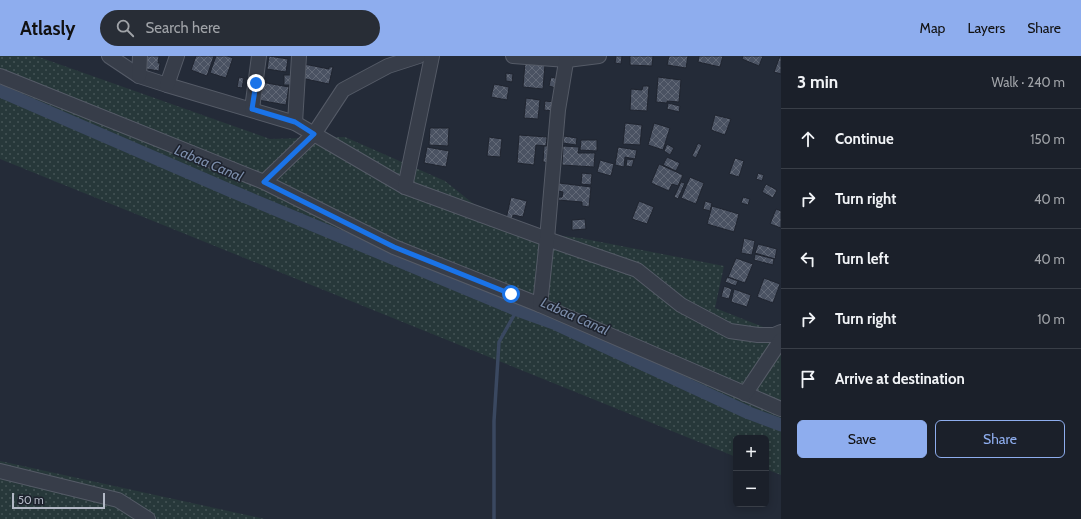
<!DOCTYPE html>
<meta charset="utf-8">
<style>
body{margin:0;font-family:Cabin,sans-serif;background:#282d36;color:#f1f3f6}
.controls{position:absolute;right:12px;bottom:12px;display:grid;overflow:hidden;border-radius:6px;box-shadow:0 2px 10px #0003}
.controls button{width:36px;height:36px;display:grid;place-items:center;padding:0;border:0;border-bottom:1px solid #393e47;background:#1b202a;color:#f1f3f6;font:20px sans-serif}
.scale{position:absolute;left:12px;bottom:10px;width:93px;box-sizing:border-box;padding-left:4px;border:2px solid #b2b8c5;border-top:0;font-size:11px;line-height:14px;white-space:nowrap;color:#b2b8c5;-webkit-text-stroke:3px #1d222d;paint-order:stroke}
.stop{position:absolute;width:12px;height:12px;margin:-9px;border:3px solid #1a73e8;border-radius:50%;background:#fff}
.stop.end{background:#1a73e8;border-color:#fff;box-shadow:0 1px 4px #0008}
.list{margin:0;padding:0;list-style:none}
h2{display:flex;justify-content:space-between;align-items:center;height:52px;margin:0;padding:0 16px;font-size:17px}
h2 small{font-size:13px;font-weight:400;color:#a0a3a8}
.list li{display:grid;grid-template-columns:26px 1fr auto;gap:12px;align-items:center;box-sizing:border-box;height:60px;padding:0 16px;border-top:1px solid #393e47}
.list b{display:block;font-size:15px;white-space:nowrap}
.list em{font-size:13px;font-style:normal;color:#a0a3a8}
.actions{display:flex;gap:8px;padding:12px 16px}
.actions a{flex:1;padding:9px 0;border:1px solid #8eadee;border-radius:6px;text-align:center;font-size:14px;color:#8eadee}
.actions .main{background:#8eadee;color:#111}
.icon{flex:none;width:22px;height:22px;fill:none;stroke:currentColor;stroke-width:2;stroke-linecap:round;stroke-linejoin:round}
.map{position:relative;flex:none;width:781px;height:463px;overflow:hidden}
header{display:flex;align-items:center;gap:24px;box-sizing:border-box;height:56px;padding:0 20px;background:#8eadee;color:#111}
header strong{font-size:19px}
nav{display:flex;gap:22px;margin-inline-start:auto;font-size:14px}
.search{width:280px;height:36px;background:#282d36;display:flex;align-items:center;gap:10px;box-sizing:border-box;padding:0 14px;border-radius:22px;color:#a0a3a8;font-size:15px}
main{display:flex}
aside{flex:1;background:#1b202a}
.map>svg:first-child{display:block}
</style>
<header>
<strong>Atlasly</strong>
<div class="search"><svg class="icon" aria-label="search" viewBox="0 0 24 24"><circle cx="10" cy="10" r="6"/><path d="M15 15l6 6"/></svg>Search here</div>
<nav><a>Map</a><a>Layers</a><a>Share</a></nav>
</header>
<main>
<div class="map">
<svg width="781" height="463" viewBox="0 0 781 463">
<defs>
<pattern id="green-dots" width="8" height="8" patternUnits="userSpaceOnUse"><rect width="8" height="8" fill="#27383a"/><path d="M2 2h.1M6 6h.1" fill="none" stroke="#445355" stroke-width="1.8" stroke-linecap="round"/></pattern>
<pattern id="building-cross-hatch" width="8" height="8" patternUnits="userSpaceOnUse"><rect width="8" height="8" fill="#4a5262"/><path d="M0 0l8 8M0 8l8-8" fill="none" stroke="#626977"/></pattern>
</defs>
<rect width="100%" height="100%" fill="#242b38"/>
<g fill="url(#green-dots)">
<path d="M0 0H36L270 83 345 81 445 125 505 173 580 182 724 210 715 252 781 278V419L766 413V382H736V401L0 103Z"/>
<path d="M0 405 265 463H0Z"/>
</g>
<g fill="none" stroke-linecap="round" stroke-linejoin="round">
<path stroke="#3a4860" stroke-width="3.5" d="M494 463V365L499 286 517 254"/>
<path stroke="#3a4860" stroke-width="13" d="M0 35 229 134 517 254 556 268 749 357 781 369"/>
</g>
<g fill="url(#building-cross-hatch)" stroke="#1f242f">
<path d="M142 0H159L158 7H160L159 15 141 12Z"/>
<path d="M196 0H214L207 20 191 14Z"/>
<path d="M216 0H227L233 2 226 22 210 17Z"/>
<path d="M269 0 288 3 286 16 267 13Z"/>
<path d="M616 0H622L621 8 615 7Z"/>
<path d="M630 0H653L652 10 630 9Z"/>
<path d="M669 0H688L686 12 667 9Z"/>
<path d="M699 0H723L720 11 698 6Z"/>
<path d="M743 0H763L759 10 742 3Z"/>
<path d="M780 0H781V18L774 16Z"/>
<path d="M525 6 545 8 543 33 523 31Z"/>
<path d="M304 8 329 13V11H333L329 28 301 22Z"/>
<path d="M506 17 513 18 512 26 506 25Z"/>
<rect x="284" y="19" width="7" height="10"/>
<path d="M239 21 244 22 242 32 237 31Z"/>
<path d="M551 21 558 23 556 32 549 30Z"/>
<path d="M658 21 681 24 679 46 667 45V47L656 46Z"/>
<path d="M261 26 289 31 286 49 258 44Z"/>
<path d="M494 28 509 31 507 44 491 41Z"/>
<path d="M643 30H649L647 55 630 54 631 33 642 34Z"/>
<path d="M526 42 540 44 538 63 524 62Z"/>
<path d="M545 45 554 46 553 55 544 54Z"/>
<path d="M668 47 680 50 679 56 667 53Z"/>
<path d="M715 59 731 63 725 79 711 74Z"/>
<path d="M625 67 642 69 640 89 623 88Z"/>
<path d="M654 67 670 72 663 94 648 89Z"/>
<path d="M430 72H449L448 90 429 89Z"/>
<path d="M519 79 547 81 546 90 536 89 534 109 517 107Z"/>
<path d="M564 80 577 82 576 89 563 87Z"/>
<path d="M489 81 502 83 500 101 487 100Z"/>
<path d="M581 84H597V95L580 94Z"/>
<path d="M698 87 702 89 696 102 692 100Z"/>
<path d="M667 88 674 92 670 99 664 95Z"/>
<path d="M544 90H550L549 107 543 106Z"/>
<path d="M563 90 579 91 578 97H595L594 111 562 109Z"/>
<path d="M427 91 449 95 446 111 424 107Z"/>
<path d="M618 91 637 94 635 103 625 101 624 111 615 109Z"/>
<path d="M667 101 680 107 676 115 663 109Z"/>
<path d="M735 102 744 105 739 121 729 118Z"/>
<path d="M627 103 634 104 632 111 626 110Z"/>
<path d="M600 104 614 108 611 120 597 116Z"/>
<path d="M659 108 683 119 678 130 672 128 669 135 651 127Z"/>
<path d="M582 117 592 118 591 129 581 128Z"/>
<path d="M758 117 764 119 762 125 756 123Z"/>
<path d="M690 121 704 127 696 148 681 142Z"/>
<path d="M681 126 685 127 678 143 674 141Z"/>
<path d="M559 127 591 131 589 151 582 150V146L558 144 559 141H562L563 136 558 135Z"/>
<path d="M766 128 777 134 773 142 762 136Z"/>
<path d="M511 141 527 145 523 161 513 159 512 165 506 163Z"/>
<path d="M743 141 750 143 748 149 741 147Z"/>
<path d="M639 145 654 151 647 168 632 163Z"/>
<path d="M705 145 712 147 710 155 703 153Z"/>
<path d="M712 150 739 158 734 176 707 168Z"/>
<path d="M776 153 781 155V172L770 168Z"/>
<path d="M585 163 586 173 572 174V164Z"/>
<path d="M744 182 755 185 752 199 741 197Z"/>
<path d="M758 188 777 193 775 203 755 197Z"/>
<path d="M755 198 774 203 773 209 754 204Z"/>
<path d="M736 202 753 208 745 227 728 221Z"/>
<path d="M727 221 738 225 736 230 725 226Z"/>
<path d="M764 222 780 228 773 247 757 241Z"/>
<path d="M724 230 732 233 729 243 721 241Z"/>
<path d="M734 233 751 239 747 251 731 246Z"/>
</g>
<g fill="none" stroke-linecap="round" stroke-linejoin="round">
<g stroke="#555b67" stroke-width="16">
<g id="minor">
<path d="M109 0 139 20 167 29 295 67 405 131 547 183 637 214 681 249 730 275 758 279H774L781 276"/>
<path d="M513 0 567 4 599 0"/>
<path d="M0 20 264 126 394 191 540 249 781 353"/>
<path d="M139 20 140 0"/>
<path d="M167 29 177 0"/>
<path d="M252 53 259 0"/>
<path d="M295 67 299 0"/>
<path d="M264 126 314 78 343 34 388 10 419 0"/>
<path d="M405 131 432 0"/>
<path d="M540 249 547 183 558 54 567 0"/>
<path d="M745 338 781 284"/>
<path d="M0 415 118 444 148 463"/>
</g>
</g>
<use href="#minor" stroke="#373d49" stroke-width="14"/>
</g>
<g fill="none" stroke-linecap="round" stroke-linejoin="round">
<path stroke="#1a73e8" stroke-width="5" d="M256 27 252 53 295 66 314 78 264 126 394 191 511 238"/>
</g>
<g text-anchor="middle" stroke-width="3" stroke-linejoin="round" paint-order="stroke">
<g font-size="14" font-style="italic" fill="#7c8daa" stroke="#1d222d">
<text transform="translate(209 107) rotate(23)" y="5">Labaa Canal</text>
<text transform="translate(575 260) rotate(24)" y="5">Labaa Canal</text>
</g>
</g>
</svg>
<div class="controls">
<button>+</button>
<button>−</button>
</div>
<div class="scale">50 m</div>
<div class="stop" style="left:511px;top:238px"></div>
<div class="stop end" style="left:256px;top:27px"></div>
</div>
<aside>
<h2>3 min<small>Walk · 240 m</small></h2>
<ul class="list">
<li><svg class="icon" aria-label="ahead" viewBox="0 0 24 24"><path d="M12 20V5M6 11l6-6 6 6"/></svg><div><b>Continue</b></div><em>150 m</em></li>
<li><svg class="icon" aria-label="right" viewBox="0 0 24 24"><path d="M7 20v-9h11M14 6l5 5-5 5"/></svg><div><b>Turn right</b></div><em>40 m</em></li>
<li><svg class="icon" aria-label="left" viewBox="0 0 24 24"><path d="M17 20v-9H6M10 6l-5 5 5 5"/></svg><div><b>Turn left</b></div><em>40 m</em></li>
<li><svg class="icon" aria-label="right" viewBox="0 0 24 24"><path d="M7 20v-9h11M14 6l5 5-5 5"/></svg><div><b>Turn right</b></div><em>10 m</em></li>
<li><svg class="icon" aria-label="arrive" viewBox="0 0 24 24"><path d="M6 21V4h12l-3 4 3 4H6"/></svg><div><b>Arrive at destination</b></div></li>
</ul>
<div class="actions"><a class="main">Save</a><a>Share</a></div>
</aside>
</main>
